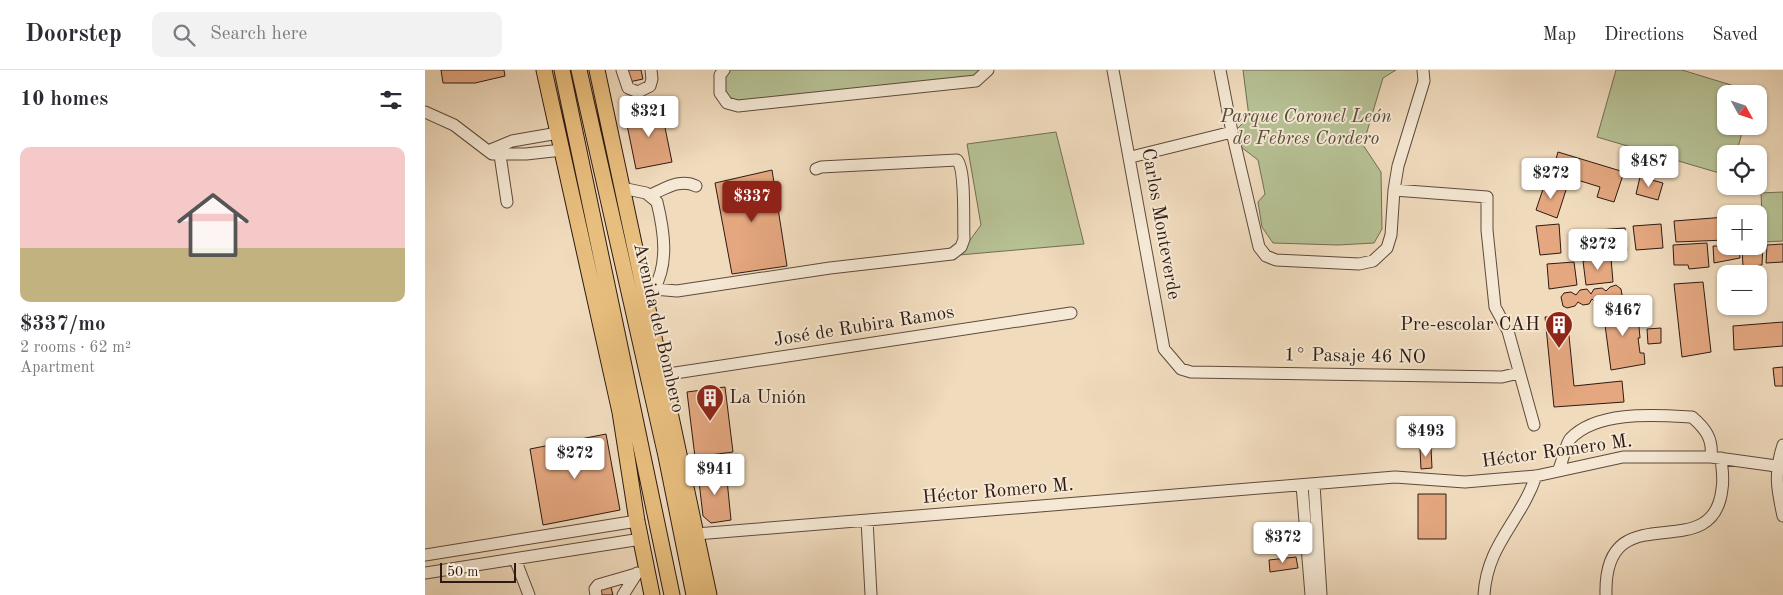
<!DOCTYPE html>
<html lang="en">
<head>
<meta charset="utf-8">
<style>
	body { margin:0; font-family:"Old Standard TT",serif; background:#f2f2f3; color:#2b2b33; height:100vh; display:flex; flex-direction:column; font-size:19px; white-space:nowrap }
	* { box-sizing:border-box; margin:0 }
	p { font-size:16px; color:#7c7c81 }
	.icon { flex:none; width:28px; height:28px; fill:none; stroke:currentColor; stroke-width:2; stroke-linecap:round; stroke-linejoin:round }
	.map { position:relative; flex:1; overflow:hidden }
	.sheet { display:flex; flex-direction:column; background:#fff; width:425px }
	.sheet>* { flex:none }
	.needle { width:32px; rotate:130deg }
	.fabs { position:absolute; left:1292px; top:15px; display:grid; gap:10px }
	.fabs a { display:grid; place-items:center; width:50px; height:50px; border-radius:10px; background:#fff; box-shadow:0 1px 4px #0004; font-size:25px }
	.scale { position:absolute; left:15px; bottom:12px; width:76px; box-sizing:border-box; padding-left:5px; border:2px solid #2e1a12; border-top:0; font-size:14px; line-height:18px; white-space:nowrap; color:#2e1a12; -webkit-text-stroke:4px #f5e8d4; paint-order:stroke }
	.price { position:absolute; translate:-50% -42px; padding:0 11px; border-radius:5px; background:#fff; color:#222; font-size:16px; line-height:32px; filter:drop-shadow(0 1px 2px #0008) }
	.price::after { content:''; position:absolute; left:50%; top:30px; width:15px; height:11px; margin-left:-8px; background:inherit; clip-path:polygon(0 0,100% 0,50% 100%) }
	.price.active { background:#8f2418; color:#fff }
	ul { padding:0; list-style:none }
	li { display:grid; align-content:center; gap:10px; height:265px; padding:0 20px }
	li+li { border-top:1px solid #e1e1e2 }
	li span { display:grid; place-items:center; height:155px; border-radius:10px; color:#555 }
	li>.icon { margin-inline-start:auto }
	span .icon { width:90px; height:90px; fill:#fffc; stroke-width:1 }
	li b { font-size:21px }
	h2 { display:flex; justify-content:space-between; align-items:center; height:60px; padding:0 20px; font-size:21px }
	header { display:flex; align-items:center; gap:30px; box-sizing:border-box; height:70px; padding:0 25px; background:#fff; border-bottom:1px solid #e1e1e2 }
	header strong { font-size:24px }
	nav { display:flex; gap:28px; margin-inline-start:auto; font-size:18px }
	.search { width:350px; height:45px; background:#f2f2f3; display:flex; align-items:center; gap:12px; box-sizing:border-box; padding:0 18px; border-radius:10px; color:#7c7c81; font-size:19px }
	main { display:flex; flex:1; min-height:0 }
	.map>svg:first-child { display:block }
	.green { fill:#b6c194; stroke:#726e53 }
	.building { fill:#e4a780; stroke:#2e1a12 }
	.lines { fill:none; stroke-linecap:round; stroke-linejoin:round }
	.minor-casing { stroke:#5e4a3d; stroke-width:13 }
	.major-casing { stroke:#2e1a12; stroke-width:17 }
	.minor { stroke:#f5e8d4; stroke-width:11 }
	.major { stroke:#e8be7e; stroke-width:15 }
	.labels { text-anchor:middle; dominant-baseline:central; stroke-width:4; stroke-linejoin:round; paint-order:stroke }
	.park-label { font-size:19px; font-style:italic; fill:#574c39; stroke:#f5e8d4 }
	.street-label { font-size:19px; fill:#2e1a12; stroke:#f5e8d4 }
	.poi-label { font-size:19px; fill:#2e1a12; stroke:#f5e8d4; text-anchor:end }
</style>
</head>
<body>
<header>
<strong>Doorstep</strong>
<div class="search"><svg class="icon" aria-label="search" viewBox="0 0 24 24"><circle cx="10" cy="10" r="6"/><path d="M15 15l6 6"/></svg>Search here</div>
<nav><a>Map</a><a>Directions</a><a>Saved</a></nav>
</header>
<main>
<section class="sheet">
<h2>10 homes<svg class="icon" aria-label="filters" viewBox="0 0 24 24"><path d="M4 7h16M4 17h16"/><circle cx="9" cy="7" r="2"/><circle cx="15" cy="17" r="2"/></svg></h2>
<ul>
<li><span style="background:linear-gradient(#f6c9c9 65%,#c2b280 0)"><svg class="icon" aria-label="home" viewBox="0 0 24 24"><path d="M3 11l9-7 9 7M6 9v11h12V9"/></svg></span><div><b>$337/mo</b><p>2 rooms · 62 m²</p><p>Apartment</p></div></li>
</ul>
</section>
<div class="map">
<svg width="1358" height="525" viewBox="0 0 1358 525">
	<rect width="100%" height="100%" fill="#f0dbbd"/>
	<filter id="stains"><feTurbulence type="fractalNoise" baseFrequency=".004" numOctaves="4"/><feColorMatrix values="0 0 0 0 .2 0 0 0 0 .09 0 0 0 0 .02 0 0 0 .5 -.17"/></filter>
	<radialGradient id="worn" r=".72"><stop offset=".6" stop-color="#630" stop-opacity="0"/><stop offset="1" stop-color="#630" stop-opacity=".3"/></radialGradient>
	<path class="green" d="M299 0H563L556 9 313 36 295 23Z
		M818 0H971L958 8 938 75 956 102 957 159 949 173 913 175 848 173 837 157 833 132 840 124 833 90 816 77 813 58 824 47Z
		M1191 0H1257L1329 22 1328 24H1301V56H1319L1311 84H1301V105L1172 67Z
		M631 62 659 174 534 185 556 155 542 74Z
		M1358 122V171L1338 172 1336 123Z"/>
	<path class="building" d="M16 0H79L80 6 50 13H18Z
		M202 0H216L218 9 204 12Z
		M236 38 247 92 211 99 200 45Z
		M1133 82 1199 102 1189 132 1172 127 1175 117 1146 108 1143 118 1124 113Z
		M347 100 362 196 307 204 290 113Z
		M1215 107 1238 113 1233 130 1211 124Z
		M1120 113 1141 120 1132 148 1111 140Z
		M1301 147V170L1251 172 1249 151Z
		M1134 154 1136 183 1115 185 1111 156Z
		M1236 154 1238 178 1211 180 1208 156Z
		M1200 158 1202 181 1174 184 1172 160Z
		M1282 173 1284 197 1264 199 1263 195H1249L1248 175Z
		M1334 174H1338L1337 195 1318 197 1317 176H1334Z
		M1358 174V192L1341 193 1342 175Z
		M1288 176H1314L1315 188 1289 193Z
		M1186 188 1188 212 1161 215 1158 191Z
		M1149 192 1152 215 1124 219 1122 194Z
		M1278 212 1286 282 1257 287 1249 214Z
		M1191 215 1196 219 1197 225 1192 229 1185 231 1181 227 1177 232 1171 233 1167 229 1164 234 1158 235 1153 232 1150 236 1142 238 1138 236 1136 227 1139 223 1146 222 1151 225 1155 220 1162 219 1166 224 1169 219 1177 218 1181 221 1185 217Z
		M1212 235 1215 268H1213L1215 283H1219L1220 294 1186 300 1178 240Z
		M1142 246 1149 316 1197 311 1199 332 1129 337 1120 247Z
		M1358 252V276L1309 280 1308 256Z
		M1236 258V273L1223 274 1222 259Z
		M1358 297V316H1350L1348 298Z
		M300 317 308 382 270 387 262 322Z
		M181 364 195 440 118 455 105 379Z
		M1006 378 1007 398 996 399 995 379Z
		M301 400 306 450 286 453 278 446 273 403Z
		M993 424H1021V469H993Z
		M871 487 873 498 845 502 844 490Z
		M186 517 188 525H177L176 519Z"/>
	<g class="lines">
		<defs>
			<path id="minor" d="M197 0 203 18 213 22 225 16 227 9 226 0
				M299 0 295 5V23L302 33 313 36 551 11 563 0
				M688 0 739 279 756 299 766 302 1077 307 1094 303
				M795 0 807 62 834 177 841 186 851 190 934 194 948 191 962 178 966 165 969 120 973 96 999 11 998 0
				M0 42 29 55 67 84H101L137 80
				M63 81 87 71 133 63
				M75 85 82 132
				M706 87 807 62
				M197 118 221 123 232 132C239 161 244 193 229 219L223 221
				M969 120 1062 127V160L1070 237 1083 261 1109 355
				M225 125C240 119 255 108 271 116
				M229 219 252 221 405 198 527 184 536 177 539 169C538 153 541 99 532 90L396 97 391 99
				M237 305 646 243
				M1358 375C1349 403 1352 419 1358 446
				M1133 401C1137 394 1141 373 1145 369 1172 340 1231 345 1267 347 1281 359 1288 369 1286 387
				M889 414 896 525
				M877 415 886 525
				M442 450 446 525
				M271 464 970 407 1040 412 1111 406 1198 387H1286L1351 396
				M0 485 212 451
				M90 489 104 525
				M0 503 216 469
				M171 525 170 519 173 515 211 504
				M198 525 212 503
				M1059 525C1062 474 1096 451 1111 406
				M1181 525C1178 419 1288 501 1297 419 1299 409 1297 398 1296 388"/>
			<path id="major" d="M119 0 195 342 212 451 227 525
				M137 0 247 525
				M154 0 241 386 269 525
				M172 0 284 525"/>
		</defs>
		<use href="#minor" class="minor-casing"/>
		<use href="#major" class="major-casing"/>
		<use href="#minor" class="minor"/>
		<use href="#major" class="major"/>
	</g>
	<defs>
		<symbol id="building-pin" viewBox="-11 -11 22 30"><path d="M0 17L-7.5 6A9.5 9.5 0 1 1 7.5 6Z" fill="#8f2418" stroke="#f5e8d4"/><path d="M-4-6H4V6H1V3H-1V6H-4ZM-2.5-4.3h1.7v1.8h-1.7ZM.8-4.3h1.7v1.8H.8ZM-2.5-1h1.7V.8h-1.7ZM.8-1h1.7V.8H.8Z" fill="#fff"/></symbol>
	</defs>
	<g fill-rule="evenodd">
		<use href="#building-pin" x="1118" y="239" width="32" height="43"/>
		<use href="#building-pin" x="269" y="312" width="32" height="43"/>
	</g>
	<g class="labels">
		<g class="park-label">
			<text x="881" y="47">Parque Coronel León<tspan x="881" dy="22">de Febres Cordero</tspan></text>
		</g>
		<g class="street-label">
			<text transform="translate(735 154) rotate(80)">Carlos Monteverde</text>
			<text transform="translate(439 257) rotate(-9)">José de Rubira Ramos</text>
			<text transform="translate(233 258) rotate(77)">Avenida del Bombero</text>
			<text transform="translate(930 287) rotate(1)">1° Pasaje 46 NO</text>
			<text transform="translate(1132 382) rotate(-8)">Héctor Romero M.</text>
			<text transform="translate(573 422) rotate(-5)">Héctor Romero M.</text>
		</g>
		<g class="poi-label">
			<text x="1115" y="255">Pre-escolar CAH</text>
			<text x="304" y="328" text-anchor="start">La Unión</text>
		</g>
	</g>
	<rect width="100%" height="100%" filter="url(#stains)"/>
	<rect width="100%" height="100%" fill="url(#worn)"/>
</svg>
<div class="fabs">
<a><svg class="needle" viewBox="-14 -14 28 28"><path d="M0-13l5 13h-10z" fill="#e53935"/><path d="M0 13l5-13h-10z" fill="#7c7c81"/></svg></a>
<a><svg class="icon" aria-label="locate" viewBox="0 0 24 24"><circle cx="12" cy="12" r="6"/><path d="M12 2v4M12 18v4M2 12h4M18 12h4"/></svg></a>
<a>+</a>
<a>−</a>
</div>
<div class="scale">50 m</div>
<b class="price" style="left:224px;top:68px">$321</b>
<b class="price" style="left:1224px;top:118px">$487</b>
<b class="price" style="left:1126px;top:130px">$272</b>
<b class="price active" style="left:327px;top:153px">$337</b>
<b class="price" style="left:1173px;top:201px">$272</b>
<b class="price" style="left:1198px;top:267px">$467</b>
<b class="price" style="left:1001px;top:388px">$493</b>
<b class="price" style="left:150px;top:410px">$272</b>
<b class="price" style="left:290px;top:426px">$941</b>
<b class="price" style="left:858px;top:494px">$372</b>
</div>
</main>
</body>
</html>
